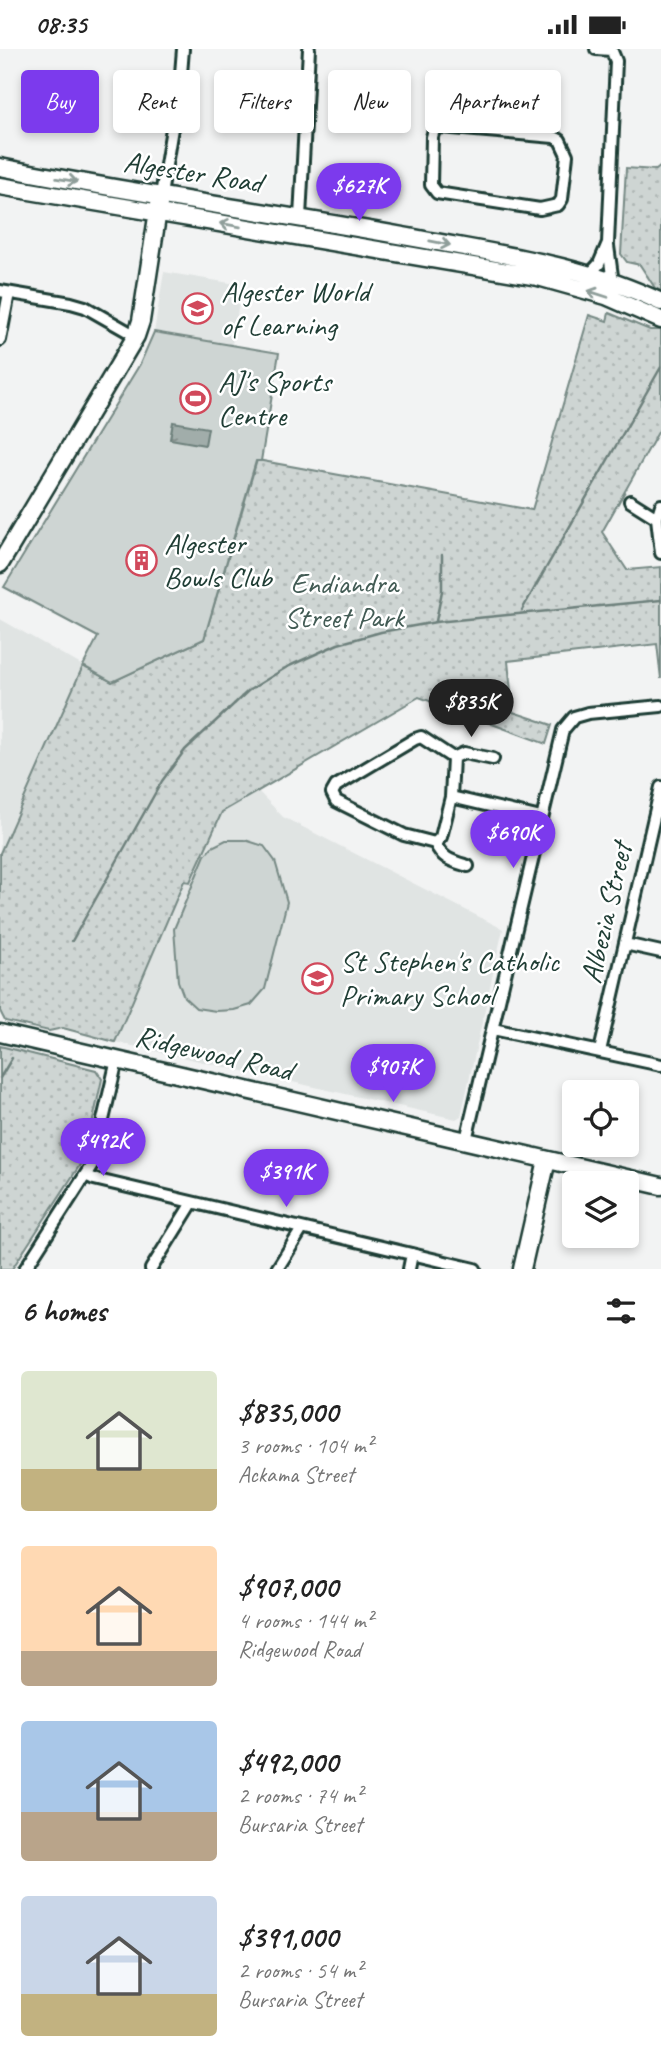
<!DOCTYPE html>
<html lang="en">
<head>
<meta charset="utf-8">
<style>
	body { margin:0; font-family:Caveat,sans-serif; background:#f6f6f6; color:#222; height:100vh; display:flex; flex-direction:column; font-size:26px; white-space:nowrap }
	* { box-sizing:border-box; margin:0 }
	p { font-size:23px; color:#767676 }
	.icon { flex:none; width:38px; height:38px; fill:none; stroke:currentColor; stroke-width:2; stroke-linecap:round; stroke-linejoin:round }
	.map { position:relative; height:1220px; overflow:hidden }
	.details { display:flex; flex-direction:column; background:#fff; flex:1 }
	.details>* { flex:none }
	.banner { position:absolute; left:21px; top:21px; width:620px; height:63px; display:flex; gap:14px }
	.buttons { position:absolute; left:562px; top:1031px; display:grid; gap:14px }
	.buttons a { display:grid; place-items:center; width:77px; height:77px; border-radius:7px; background:#fff; box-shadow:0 4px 10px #0003; font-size:35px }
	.price { position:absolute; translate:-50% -60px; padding:0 16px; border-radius:24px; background:#7c3aed; color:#fff; font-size:23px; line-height:46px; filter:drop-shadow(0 2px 4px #0008) }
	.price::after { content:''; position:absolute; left:50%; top:42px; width:21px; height:16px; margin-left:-10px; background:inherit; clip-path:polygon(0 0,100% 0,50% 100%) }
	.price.active { background:#222; color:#fff }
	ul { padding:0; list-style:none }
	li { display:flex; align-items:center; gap:21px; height:175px; padding:0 21px }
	li span { display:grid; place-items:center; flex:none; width:196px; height:140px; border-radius:7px; color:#555 }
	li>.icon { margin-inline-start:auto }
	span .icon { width:84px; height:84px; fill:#fffc; stroke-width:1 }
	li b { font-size:30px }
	h2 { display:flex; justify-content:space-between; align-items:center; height:84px; padding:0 21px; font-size:30px }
	.tag { padding:0 24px; border-radius:7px; background:#fff; box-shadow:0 4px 10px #0003; font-size:24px; line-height:63px }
	.tag.active { background:#7c3aed; color:#fff }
	.status { display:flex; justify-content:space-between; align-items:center; height:49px; padding:0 35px; background:#fff; direction:ltr }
	.status svg { height:19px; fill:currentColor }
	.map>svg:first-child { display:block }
	.built { fill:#e0e4e3 }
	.grass { fill:url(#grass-dots); stroke:#768984; stroke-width:2 }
	.garden { fill:#ced5d3; stroke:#768984; stroke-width:2 }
	.water { fill:url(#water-ripples); stroke:#6d807b; stroke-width:2 }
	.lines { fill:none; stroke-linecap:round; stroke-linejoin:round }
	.stream { stroke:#6d807b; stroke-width:2.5 }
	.street-casing { stroke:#1f3d34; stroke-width:16 }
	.secondary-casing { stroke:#1f3d34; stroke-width:21 }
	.street { stroke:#fff; stroke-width:10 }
	.secondary { stroke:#fff; stroke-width:16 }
	.oneway { stroke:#8f9e9a }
	.labels { text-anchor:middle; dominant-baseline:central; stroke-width:5; stroke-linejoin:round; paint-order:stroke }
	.street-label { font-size:30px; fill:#1f3d34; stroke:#fff }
	.poi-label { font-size:30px; fill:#1f3d34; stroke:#fff; text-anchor:start }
	.park-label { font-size:30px; fill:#425b54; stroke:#fff }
</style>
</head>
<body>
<div class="status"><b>08:35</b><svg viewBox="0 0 49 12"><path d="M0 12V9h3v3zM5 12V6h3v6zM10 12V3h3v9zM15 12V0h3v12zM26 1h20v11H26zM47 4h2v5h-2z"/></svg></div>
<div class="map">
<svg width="661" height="1220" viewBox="0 0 661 1220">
	<defs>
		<pattern id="grass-dots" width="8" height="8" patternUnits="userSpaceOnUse" patternTransform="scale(1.75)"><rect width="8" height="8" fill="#ced5d3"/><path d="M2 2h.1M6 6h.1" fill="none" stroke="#b0b8b6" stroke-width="1.8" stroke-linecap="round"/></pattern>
		<pattern id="water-ripples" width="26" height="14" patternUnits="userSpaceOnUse" patternTransform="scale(1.75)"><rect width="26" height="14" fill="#a1adaa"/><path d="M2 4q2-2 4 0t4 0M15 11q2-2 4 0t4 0" fill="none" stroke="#838e8b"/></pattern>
	</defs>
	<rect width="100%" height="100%" fill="#f2f3f3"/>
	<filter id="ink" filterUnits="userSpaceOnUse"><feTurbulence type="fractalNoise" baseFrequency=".0143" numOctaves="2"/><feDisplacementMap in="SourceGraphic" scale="14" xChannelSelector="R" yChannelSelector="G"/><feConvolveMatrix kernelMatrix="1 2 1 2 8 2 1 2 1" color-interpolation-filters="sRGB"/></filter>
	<g filter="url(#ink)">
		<path class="built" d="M164 223 242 236 232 296 154 283Z
			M0 570 83 617 0 804Z
			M258 742 283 768 503 880 461 1067 456 1070 115 993 184 832 190 833 222 763Z"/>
		<path class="grass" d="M661 117V242L655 239 640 216 627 213 621 205 626 119 656 121Z
			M609 264 650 281H661V378L602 483 627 521 661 518V630L657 595 508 612 513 663 552 676 546 695 419 648 222 763 190 833 184 832 115 993 63 979 49 982 5 972 0 962V804L83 617 112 633 204 590 257 411 532 461 589 266 607 272Z
			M0 997 96 1021 102 1030 85 1108 12 1220H0Z"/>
		<path class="garden" d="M154 283 279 304 261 412H256L204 590 112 633 83 617 98 588 4 538 140 315Z
			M226 791H245L264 797 275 812 287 853 265 940 251 956 234 961 216 962 196 959 184 948 178 932 174 880 205 806 212 798Z"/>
		<path class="water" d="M173 373 208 379 205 396 170 390Z"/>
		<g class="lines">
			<path class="stream" d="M522 561 661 318
				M436 572 442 542V506
				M72 892 162 732 185 701 248 642 287 618 338 595 381 583 436 573 661 551
				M0 1029 12 1009"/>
			<defs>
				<path id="street" d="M596 0 611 1
					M441 78 554 88 560 91 567 106 562 150 558 156 540 160 437 144 431 136 432 88 434 81Z
					M161 146 181 25 183 0
					M300 168 309 0
					M608 197 613 234
					M589 226 599 215 608 194 616 12 611 0
					M0 242 71 254 85 258 136 287
					M0 291 9 244
					M630 452 657 469
					M661 456 657 469 661 504
					M453 709 464 704 493 710
					M451 748 441 788 435 794 404 786 336 752 332 744 336 737 415 690 421 688 453 709 451 748 541 769
					M435 794C442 810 452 812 468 817
					M625 895 661 903
					M493 980 661 1016
					M600 1002 661 738
					M466 1091 563 681 574 668 588 664 661 657
					M86 1126 94 1130 475 1220
					M25 1220 93 1114 117 1011
					M151 1220 192 1154
					M277 1220 302 1180
					M409 1220 412 1205"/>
				<path id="secondary" d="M0 118C141 146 284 165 425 191 505 206 587 217 661 253
					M0 137 538 228 606 247 661 271
					M0 515 136 287 141 272 159 155
					M0 984 661 1137
					M522 1220 547 1111"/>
			</defs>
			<use href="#street" class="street-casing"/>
			<use href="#secondary" class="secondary-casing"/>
			<use href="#street" class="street"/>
			<use href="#secondary" class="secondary"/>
		</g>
		<defs><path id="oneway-shaft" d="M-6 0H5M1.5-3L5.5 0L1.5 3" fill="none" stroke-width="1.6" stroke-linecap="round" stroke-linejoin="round" transform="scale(1.75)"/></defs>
		<g class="oneway">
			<use href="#oneway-shaft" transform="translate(67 131) rotate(9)"/>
			<use href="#oneway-shaft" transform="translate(230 176) rotate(-170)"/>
			<use href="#oneway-shaft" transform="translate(440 194) rotate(11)"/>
			<use href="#oneway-shaft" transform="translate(598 245) rotate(-162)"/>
		</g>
	</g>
	<defs>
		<symbol id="school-ring" viewBox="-11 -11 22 22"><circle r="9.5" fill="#fff" stroke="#d1495b" stroke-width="1.5"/><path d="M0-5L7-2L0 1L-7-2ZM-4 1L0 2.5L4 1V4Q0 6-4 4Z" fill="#d1495b"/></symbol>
		<symbol id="stadium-ring" viewBox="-11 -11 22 22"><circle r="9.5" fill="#fff" stroke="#d1495b" stroke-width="1.5"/><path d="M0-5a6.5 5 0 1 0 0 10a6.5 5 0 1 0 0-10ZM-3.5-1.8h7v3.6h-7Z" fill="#d1495b"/></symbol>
		<symbol id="building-ring" viewBox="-11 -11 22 22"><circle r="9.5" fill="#fff" stroke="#d1495b" stroke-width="1.5"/><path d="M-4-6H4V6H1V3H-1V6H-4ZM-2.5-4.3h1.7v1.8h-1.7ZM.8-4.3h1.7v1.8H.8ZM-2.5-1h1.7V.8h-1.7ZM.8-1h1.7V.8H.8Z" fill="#d1495b"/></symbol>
	</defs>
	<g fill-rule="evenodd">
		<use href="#school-ring" x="180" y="242" width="35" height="35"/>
		<use href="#stadium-ring" x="178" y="332" width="35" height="35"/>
		<use href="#building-ring" x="124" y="494" width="35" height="35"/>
		<use href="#school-ring" x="300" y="912" width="35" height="35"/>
	</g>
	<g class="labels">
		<g class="street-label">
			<text transform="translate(193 123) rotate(9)">Algester Road</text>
			<text transform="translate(606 864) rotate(-77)">Albezia Street</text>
			<text transform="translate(214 1004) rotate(13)">Ridgewood Road</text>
		</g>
		<g class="poi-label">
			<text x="221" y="242">Algester World<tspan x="221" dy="34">of Learning</tspan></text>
			<text x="218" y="332">AJ's Sports<tspan x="218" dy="34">Centre</tspan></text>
			<text x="164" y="494">Algester<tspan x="164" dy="34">Bowls Club</tspan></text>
			<text x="340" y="912">St Stephen's Catholic<tspan x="340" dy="34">Primary School</tspan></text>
		</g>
		<g class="park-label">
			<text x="344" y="534">Endiandra<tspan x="344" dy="34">Street Park</tspan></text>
		</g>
	</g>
</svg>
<div class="buttons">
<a><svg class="icon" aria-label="locate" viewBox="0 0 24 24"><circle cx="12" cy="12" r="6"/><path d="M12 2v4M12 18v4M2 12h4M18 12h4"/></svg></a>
<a><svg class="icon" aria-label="layers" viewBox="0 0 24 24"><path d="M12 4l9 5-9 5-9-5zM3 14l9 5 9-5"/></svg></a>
</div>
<b class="price" style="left:359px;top:174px">$627K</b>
<b class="price active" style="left:471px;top:690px">$835K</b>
<b class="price" style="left:513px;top:821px">$690K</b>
<b class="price" style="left:393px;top:1055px">$907K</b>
<b class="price" style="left:103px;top:1129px">$492K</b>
<b class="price" style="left:286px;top:1160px">$391K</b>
<div class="banner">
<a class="tag active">Buy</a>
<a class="tag">Rent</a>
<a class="tag">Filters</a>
<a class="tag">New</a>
<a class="tag">Apartment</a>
</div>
</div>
<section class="details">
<h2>6 homes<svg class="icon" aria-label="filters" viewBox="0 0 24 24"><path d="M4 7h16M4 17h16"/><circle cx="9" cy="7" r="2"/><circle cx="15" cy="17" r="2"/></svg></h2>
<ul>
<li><span style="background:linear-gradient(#dfe7d0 70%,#c2b280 0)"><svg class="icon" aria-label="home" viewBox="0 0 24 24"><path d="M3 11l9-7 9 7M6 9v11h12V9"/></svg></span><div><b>$835,000</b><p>3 rooms · 104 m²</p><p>Ackama Street</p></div></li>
<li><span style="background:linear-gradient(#ffd9b3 75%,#b9a48a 0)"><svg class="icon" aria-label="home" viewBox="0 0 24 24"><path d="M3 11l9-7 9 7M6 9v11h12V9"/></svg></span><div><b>$907,000</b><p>4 rooms · 144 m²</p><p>Ridgewood Road</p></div></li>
<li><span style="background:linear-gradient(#a9c7e8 65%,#b9a48a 0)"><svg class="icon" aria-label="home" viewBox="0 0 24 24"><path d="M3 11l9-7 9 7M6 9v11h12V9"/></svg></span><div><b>$492,000</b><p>2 rooms · 74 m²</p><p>Bursaria Street</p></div></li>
<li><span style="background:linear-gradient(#c9d6e8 70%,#c2b280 0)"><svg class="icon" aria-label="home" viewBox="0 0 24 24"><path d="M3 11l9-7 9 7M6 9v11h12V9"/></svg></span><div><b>$391,000</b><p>2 rooms · 54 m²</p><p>Bursaria Street</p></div></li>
</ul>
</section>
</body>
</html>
